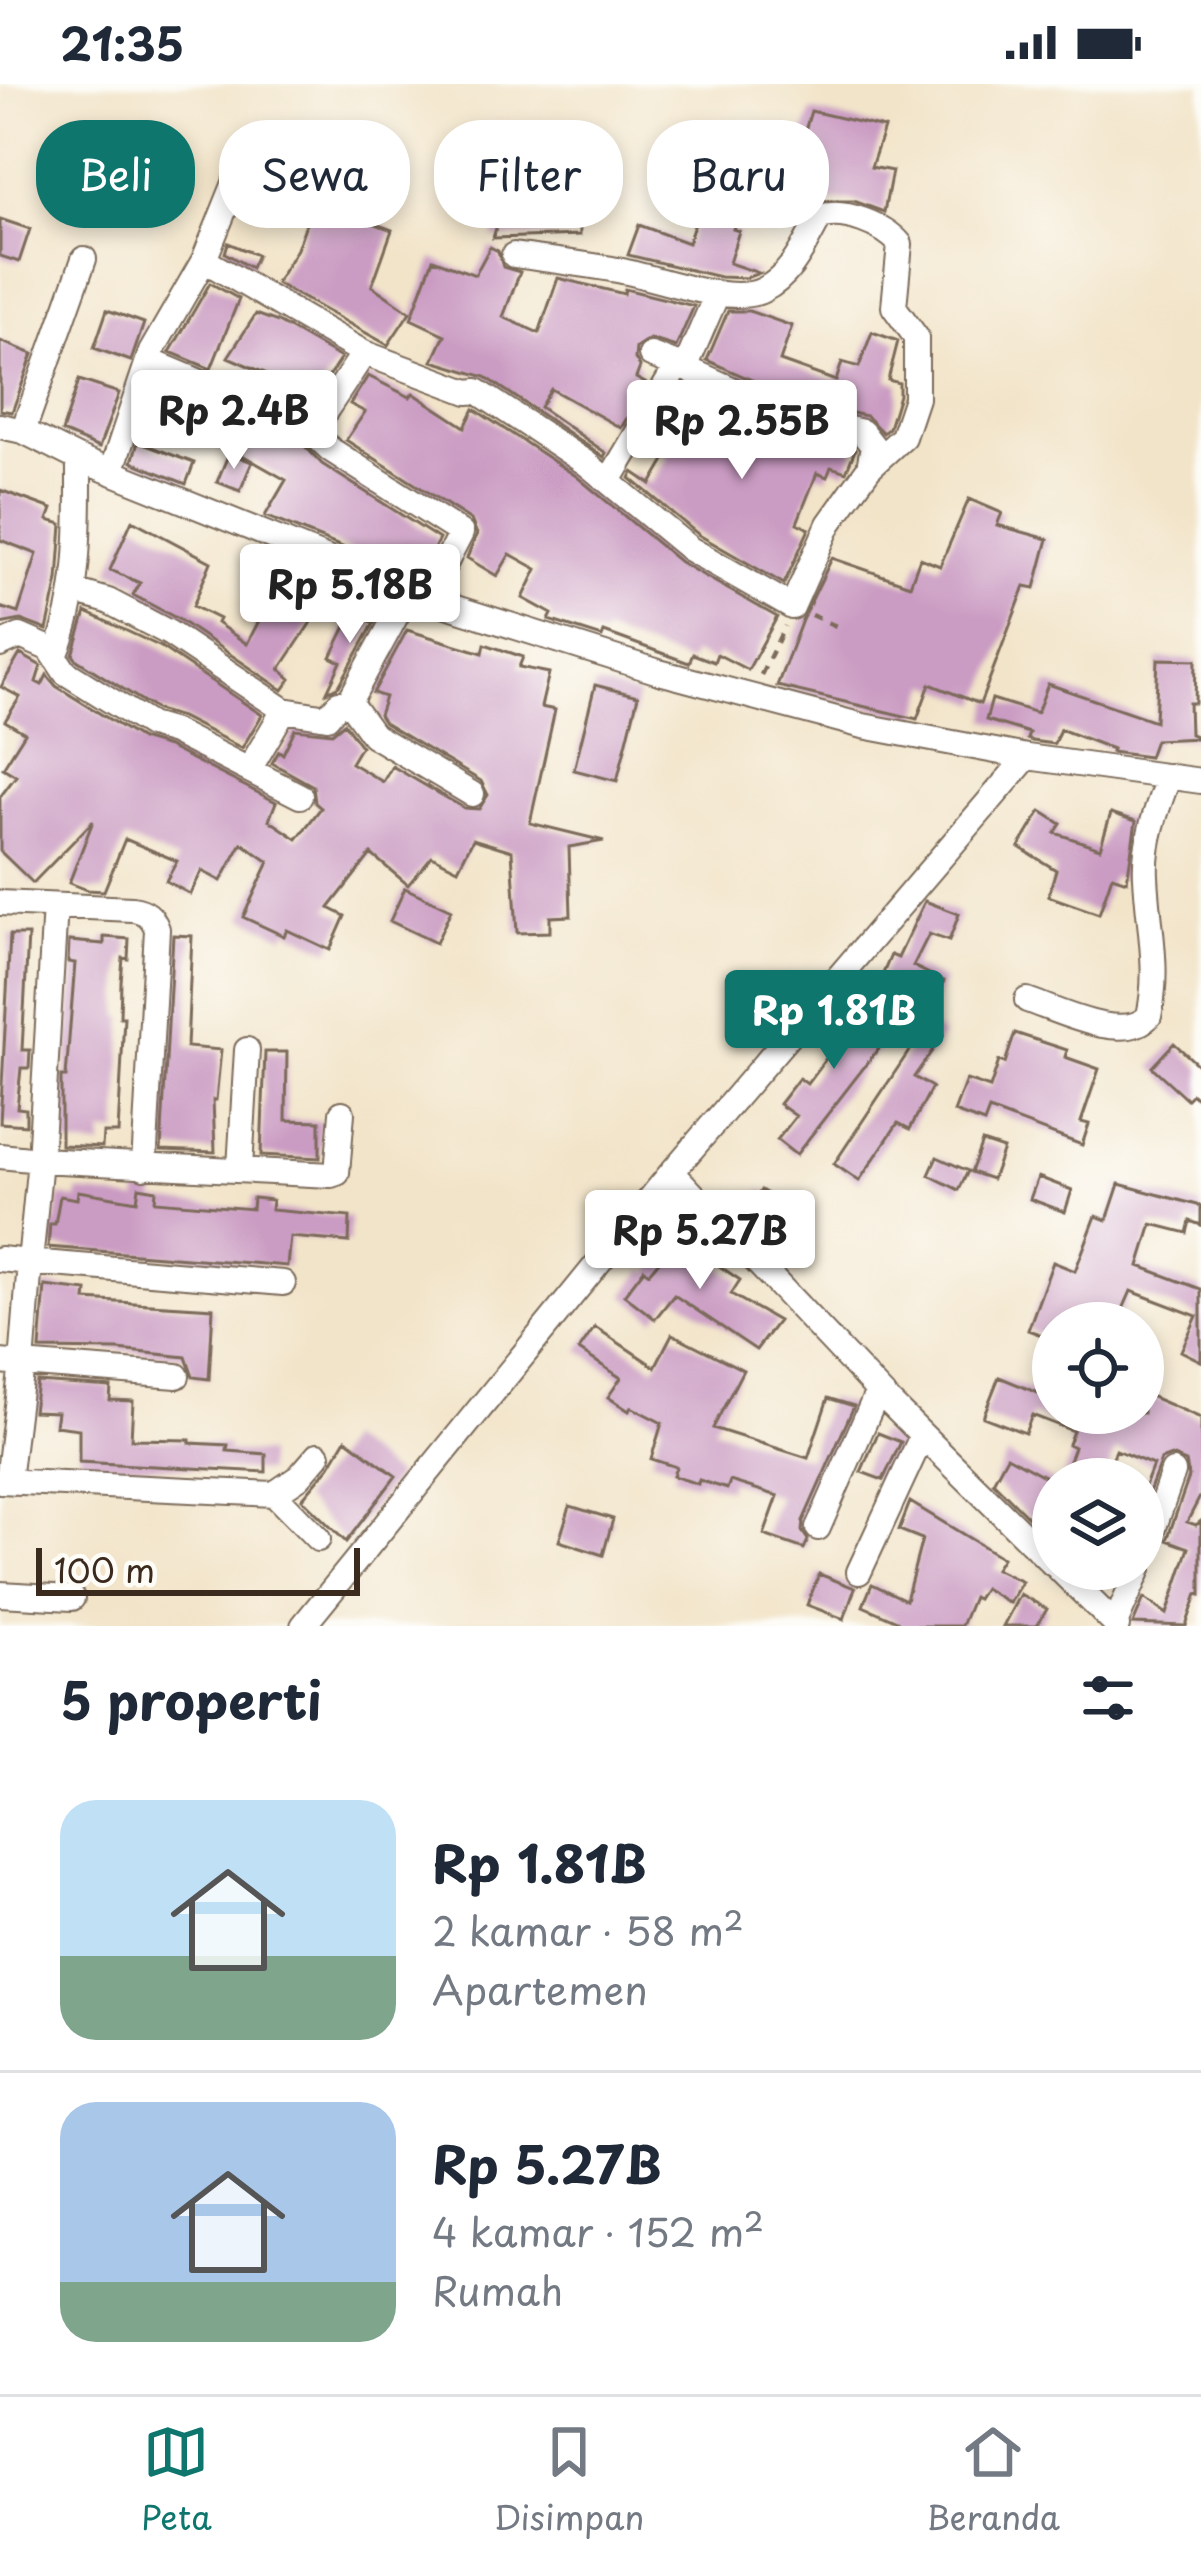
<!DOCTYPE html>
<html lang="id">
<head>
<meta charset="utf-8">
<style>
	body { margin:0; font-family:"Playpen Sans",sans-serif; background:#f6f6f7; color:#1f2937; height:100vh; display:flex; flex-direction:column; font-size:45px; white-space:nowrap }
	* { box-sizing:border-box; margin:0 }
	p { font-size:39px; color:#747a83 }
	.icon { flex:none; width:66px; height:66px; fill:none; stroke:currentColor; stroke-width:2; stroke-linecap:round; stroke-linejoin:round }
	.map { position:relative; height:1542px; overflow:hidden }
	.panel { display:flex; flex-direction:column; background:#fff; flex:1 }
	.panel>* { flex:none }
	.guide { position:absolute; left:36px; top:36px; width:1131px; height:108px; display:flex; gap:24px }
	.controls { position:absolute; left:1032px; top:1218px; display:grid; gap:24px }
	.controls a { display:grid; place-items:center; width:132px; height:132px; border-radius:50%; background:#fff; box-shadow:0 6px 18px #0003; font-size:60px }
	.scale { position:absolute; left:36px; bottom:30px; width:324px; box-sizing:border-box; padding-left:12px; border:6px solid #3b2a1e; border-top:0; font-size:33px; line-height:42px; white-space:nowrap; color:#3b2a1e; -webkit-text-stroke:9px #fdfcf7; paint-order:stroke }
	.price { position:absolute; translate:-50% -102px; padding:0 27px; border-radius:12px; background:#fff; color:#222; font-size:39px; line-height:78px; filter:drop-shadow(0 3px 6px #0008) }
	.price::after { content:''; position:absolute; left:50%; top:72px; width:36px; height:27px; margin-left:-18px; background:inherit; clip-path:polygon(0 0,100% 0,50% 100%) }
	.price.selected { background:#0f766e; color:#fff }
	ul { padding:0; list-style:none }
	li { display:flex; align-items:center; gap:36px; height:300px; padding:0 60px }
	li+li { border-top:3px solid #e0e1e3 }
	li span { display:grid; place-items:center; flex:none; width:336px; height:240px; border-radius:36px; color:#555 }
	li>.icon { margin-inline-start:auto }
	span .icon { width:144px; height:144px; fill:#fffc; stroke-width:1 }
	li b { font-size:51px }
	h2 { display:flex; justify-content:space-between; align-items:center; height:144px; padding:0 60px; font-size:51px }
	.chip { padding:0 42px; border-radius:48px; background:#fff; box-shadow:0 6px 18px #0003; font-size:42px; line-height:108px }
	.chip.selected { background:#0f766e; color:#fff }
	.status { display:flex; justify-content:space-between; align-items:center; height:84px; padding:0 60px; background:#fff; direction:ltr }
	.status svg { height:33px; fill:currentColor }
	.menu { display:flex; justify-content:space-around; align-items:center; height:168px; border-top:3px solid #e0e1e3; background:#fff; font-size:33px; color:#747a83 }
	.menu a { display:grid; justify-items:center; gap:6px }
	.menu .selected { color:#0f766e }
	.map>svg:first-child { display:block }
	.building { fill:#ca9bc3 }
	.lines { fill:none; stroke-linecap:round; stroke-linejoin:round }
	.minor-casing { stroke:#7b6b5a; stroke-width:28 }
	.path { stroke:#7b6b5a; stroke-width:4.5; stroke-dasharray:9 9; stroke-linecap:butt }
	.minor { stroke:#fff; stroke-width:24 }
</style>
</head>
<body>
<div class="status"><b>21:35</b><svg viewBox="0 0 49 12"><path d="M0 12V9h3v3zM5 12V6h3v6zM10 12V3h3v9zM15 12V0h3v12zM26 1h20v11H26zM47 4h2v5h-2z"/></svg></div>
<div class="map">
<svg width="1201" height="1542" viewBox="0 0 1201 1542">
	<rect width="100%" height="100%" fill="#fdfcf7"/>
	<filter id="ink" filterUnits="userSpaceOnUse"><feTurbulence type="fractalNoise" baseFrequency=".00833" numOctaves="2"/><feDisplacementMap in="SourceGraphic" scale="24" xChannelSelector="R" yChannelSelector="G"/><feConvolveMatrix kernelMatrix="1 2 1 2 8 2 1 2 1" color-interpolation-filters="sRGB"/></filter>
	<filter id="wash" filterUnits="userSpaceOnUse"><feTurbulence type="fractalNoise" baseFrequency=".004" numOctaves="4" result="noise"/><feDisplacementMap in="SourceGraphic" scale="48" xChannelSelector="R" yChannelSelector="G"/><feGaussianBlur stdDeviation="2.7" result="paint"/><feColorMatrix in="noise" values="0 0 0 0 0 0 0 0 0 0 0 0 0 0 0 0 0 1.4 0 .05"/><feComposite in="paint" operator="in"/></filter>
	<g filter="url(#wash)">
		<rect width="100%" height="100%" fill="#f2e4c9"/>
		<g id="blocks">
			<path class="building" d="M811 27 884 44 871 83 892 87 884 128 854 117H818L761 101 771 62 798 69Z
				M318 106 353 118 349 130 392 146 372 202 410 228 388 261 276 199 297 165Z
				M705 107 742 119 733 145 739 147 729 179 759 189 746 194 720 193 628 171 639 141 688 159Z
				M579 112 580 151 493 154 504 117 546 131V113Z
				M0 135 30 145 19 178 0 172Z
				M228 159 257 171 251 184 225 169Z
				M490 163 498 167 503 183 520 188 503 233 539 249 558 194 624 210 625 205 694 222 676 263 650 255 636 264 635 275 640 283 636 294 647 300 621 344 551 305 540 323 606 369 604 373 486 293 433 277 445 251 411 235 433 175 475 191Z
				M210 199 239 215 211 285 170 268Z
				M107 226 144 239 131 277 94 264Z
				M728 227H749L792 242 780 277 836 297 842 278 859 283 872 248 898 257 888 296 899 299V311L889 344 883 349 866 332 796 316 707 276Z
				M256 230 278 238 341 274 304 330 301 358 322 380 439 455 419 494 265 432 286 396 242 371 257 344 247 340 265 289 228 273Z
				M0 257 33 270 12 328 0 326Z
				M368 292 410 313 413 309 465 343 474 325 576 392 680 478 777 533 748 586 717 570 714 578 693 570 689 579 604 548 602 553 549 536 552 530 523 514 537 485 510 470 497 492 467 474 477 450 471 436 346 356 365 328 350 320Z
				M79 296 119 309 99 364 62 348Z
				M697 307 784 347 855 366 846 388 831 383 827 393 817 389 797 439 809 445 784 500 699 451 630 394 633 388 651 400 668 371 661 366 673 344 678 346Z
				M138 358 194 379 186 400 132 378Z
				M229 369 252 378 240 407 217 398Z
				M0 406 52 425 48 436 62 440 58 496 47 546 21 536 0 540V523L18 529 37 470 0 456Z
				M969 415 1002 429 997 441 1048 455 1035 504 1025 502 980 620 930 600 917 635 777 602 802 536 832 474 910 501 920 474 940 482Z
				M132 436 211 478 193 522 219 535 217 539 247 560 284 488 329 511 280 585 291 595 283 606 178 535 133 511 140 499 110 486Z
				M86 528 161 563 262 631 242 664 181 633 157 626 77 576 73 571Z
				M353 528 374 539 339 602 327 608 341 578 331 573Z
				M407 546 483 569 485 560 523 573 519 583 549 589 541 623 555 626 530 739 604 757 569 763 571 832 550 833V848L517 849 512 767 473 755 458 785 432 772 408 801 371 770 329 824 345 832 330 866 287 846 284 852 243 833 269 778 242 759 221 797 202 787 190 810 166 797 177 777 125 755 104 807 87 806 69 799 93 737 33 799 0 767V713L16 692 3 684 25 649 5 637 20 613 1 603 20 570 41 582 36 598 42 601 47 591 56 602 141 655 168 663 276 718 269 736 297 755 321 724 315 719 313 702 272 679 279 667 283 670 295 645 332 649 344 639 361 662 351 679 383 698 392 682 464 724 479 725 488 711 481 697 384 639 379 631 385 613 373 609Z
				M1158 575 1196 576 1195 619H1189L1190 650 1200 654 1155 656 1149 673 1111 668 1112 665 1060 645 1054 660 1032 657 1027 655 1029 649 986 636 992 615 1037 629 1048 600 1155 637Z
				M595 601 638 612 617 697 574 686Z
				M1041 727 1061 740 1055 749 1100 764 1111 729 1136 737 1127 797 1112 792 1099 830 1048 812 1056 786 1019 763Z
				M405 804 451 826 436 859 390 837Z
				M925 817 959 830 949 857 929 850 913 882 944 897 918 951 888 929 906 904 882 892 891 871 898 874Z
				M10 851H28L22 966H30L29 984H21L17 1024 26 1025V1041L0 1039Z
				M173 851 192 852 187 963 221 966 216 1016H213L215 1068 161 1066Z
				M104 853 129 855 128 875 123 874 121 898 120 933H124L118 1049H103L102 1063 61 1061V993H66L75 879 68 878 69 857 104 860Z
				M854 916H861L896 942 796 1071 777 1056 796 1032 779 1020 799 994 807 1000 839 957 829 949Z
				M927 940 943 951 914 993 932 1003 910 1045 898 1039 859 1097 834 1080Z
				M1015 949 1067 966 1065 973 1099 985 1081 1038 1089 1040 1082 1061 989 1026 984 1039 954 1028 966 996 990 1004 999 977 1005 979Z
				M1174 959 1201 984V1018L1192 1010 1187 1015 1152 983Z
				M265 968H287L286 1036 320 1037V1074L261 1071Z
				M982 1058 1003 1065 992 1095 971 1088Z
				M937 1073 968 1087 959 1106 929 1091Z
				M1038 1093 1072 1106 1065 1128 1030 1115Z
				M1119 1100 1201 1122V1141L1190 1137 1187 1149 1152 1140 1139 1182 1201 1205V1277L1181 1267 1197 1232 1131 1207 1117 1239H1053V1255L1028 1246 1053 1178 1075 1187 1096 1132 1107 1136Z
				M139 1103 156 1106 155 1117 252 1125 253 1114 272 1116 271 1126 350 1133 349 1158 290 1153 287 1182 48 1163 50 1140H55L60 1112 77 1115 78 1107 137 1117Z
				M761 1106 788 1122 764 1162 742 1138Z
				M683 1149 705 1169 703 1171 740 1196 731 1210 778 1237 756 1266 674 1211 655 1235 624 1211 644 1185 649 1189Z
				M45 1202 87 1207 86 1216 213 1224 209 1295 193 1293 186 1273 118 1266 40 1265Z
				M595 1243 655 1283 672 1250 743 1286 713 1344 808 1374 828 1314 854 1322 803 1437 802 1447 808 1456 804 1465 764 1451 778 1412 730 1397 727 1405 699 1396 698 1400 673 1392 676 1383 651 1375 662 1339 631 1323 629 1327 608 1313 621 1294 579 1266Z
				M999 1293 1053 1315V1329H1143V1309L1201 1334V1411L1187 1438 1196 1441 1201 1437V1511L1197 1510 1186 1542 1133 1540 1144 1514 1167 1530 1189 1464 1167 1456 1189 1393 1186 1378 1171 1372 1161 1376 1143 1424V1407L1153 1381 1116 1366 1104 1395H1062L1074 1363 1068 1360 1073 1347 1032 1331 1025 1349 983 1333Z
				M37 1298 111 1303 110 1316 133 1317 131 1355 190 1356V1359L228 1361 227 1367 266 1370V1388L79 1378V1345L55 1342 57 1328 33 1327Z
				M878 1349 901 1358 883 1396 861 1388Z
				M346 1355 396 1392 346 1458 302 1415 330 1382Z
				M1007 1372 1053 1397V1433L1047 1443 1029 1434 993 1398Z
				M910 1418 1002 1474 995 1485 1022 1498 1009 1519 984 1504 977 1515 973 1513 961 1542H895L897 1537 863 1522 872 1500 906 1516 922 1455 899 1446Z
				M570 1422 613 1435 603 1471 559 1457Z
				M819 1490 855 1504 844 1535 807 1521Z
				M1020 1510 1047 1525 1037 1542H1003Z"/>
		</g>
	</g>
	<g filter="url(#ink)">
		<use href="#blocks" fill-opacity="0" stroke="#7b6b5a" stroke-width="3"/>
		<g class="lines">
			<defs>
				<path id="minor" d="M514 171C548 176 583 180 617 186 654 192 730 223 763 206 792 192 805 159 820 133 844 125 884 141 900 160L894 223 916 253V314L903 353 869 384
					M204 176 364 269 468 308 477 307 586 379 690 465 792 523 829 440 869 384 873 362 862 348 791 332 685 284 717 210
					M364 269 318 338 316 352 331 366 461 449 427 515
					M651 271 685 284
					M150 277 207 301
					M0 342 23 347 79 375 427 515 659 588 863 642 1027 673 1201 697
					M23 347 84 175
					M111 388 151 268 204 176 237 94 243 86 262 77
					M609 397 677 282
					M74 507 108 517 169 549 284 626 327 633 339 619 349 618 373 651 472 710
					M0 561 20 552 50 565 65 588 150 641 174 648 300 712
					M56 570C81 508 79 441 79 375
					M349 618 409 508
					M250 684 284 626
					M0 819 132 825C146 827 152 832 157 845L144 1083
					M1027 916C1057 926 1124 960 1149 932 1160 884 1148 841 1146 792 1144 757 1157 724 1169 692
					M0 1072 40 1076 55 822
					M240 1084 247 966
					M672 1088 885 1314 1053 1480
					M0 1175 30 1178 40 1076 331 1091 337 1089 342 1029
					M0 1278 22 1280 30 1178 283 1199
					M0 1397 274 1410 318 1455
					M8 1397 22 1280 177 1292
					M274 1410 299 1393 318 1371
					M818 1444 878 1307
					M1143 1475 1173 1388
					M1059 1485 1117 1542
					M859 1488 922 1352
					M0 1510 72 1514
					M1115 1540 1139 1485
					M303 1542 672 1088 1027 673"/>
			</defs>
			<use href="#minor" class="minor-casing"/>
			<path class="path" d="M811 531 843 545
				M761 591 785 542"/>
			<use href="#minor" class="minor"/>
		</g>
	</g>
</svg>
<div class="controls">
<a><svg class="icon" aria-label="locate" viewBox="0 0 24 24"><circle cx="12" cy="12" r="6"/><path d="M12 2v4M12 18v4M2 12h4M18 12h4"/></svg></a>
<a><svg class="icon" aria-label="layers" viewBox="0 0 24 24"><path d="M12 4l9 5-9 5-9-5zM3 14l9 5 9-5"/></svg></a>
</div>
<div class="scale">100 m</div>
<b class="price" style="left:234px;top:388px">Rp 2.4B</b>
<b class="price" style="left:742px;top:398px">Rp 2.55B</b>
<b class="price" style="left:350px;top:562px">Rp 5.18B</b>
<b class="price selected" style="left:834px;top:988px">Rp 1.81B</b>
<b class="price" style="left:700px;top:1208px">Rp 5.27B</b>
<div class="guide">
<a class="chip selected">Beli</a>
<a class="chip">Sewa</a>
<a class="chip">Filter</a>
<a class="chip">Baru</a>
</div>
</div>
<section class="panel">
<h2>5 properti<svg class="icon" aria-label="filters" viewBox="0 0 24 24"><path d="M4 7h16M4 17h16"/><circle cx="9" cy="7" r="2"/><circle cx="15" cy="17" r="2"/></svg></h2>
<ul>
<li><span style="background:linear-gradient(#bfe0f5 65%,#7fa58c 0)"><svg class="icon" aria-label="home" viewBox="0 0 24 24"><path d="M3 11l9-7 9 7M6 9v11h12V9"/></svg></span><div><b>Rp 1.81B</b><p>2 kamar · 58 m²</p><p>Apartemen</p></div></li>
<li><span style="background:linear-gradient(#a9c7e8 75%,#7fa58c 0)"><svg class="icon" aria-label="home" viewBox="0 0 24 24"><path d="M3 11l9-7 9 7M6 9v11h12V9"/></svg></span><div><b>Rp 5.27B</b><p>4 kamar · 152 m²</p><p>Rumah</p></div></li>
</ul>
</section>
<nav class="menu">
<a class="selected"><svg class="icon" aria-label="map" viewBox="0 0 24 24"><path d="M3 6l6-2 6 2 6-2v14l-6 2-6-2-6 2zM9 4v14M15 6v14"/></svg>Peta</a>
<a><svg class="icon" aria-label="saved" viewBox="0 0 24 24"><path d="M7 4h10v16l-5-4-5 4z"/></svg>Disimpan</a>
<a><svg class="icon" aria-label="home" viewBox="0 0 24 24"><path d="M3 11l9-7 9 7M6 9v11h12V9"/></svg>Beranda</a>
</nav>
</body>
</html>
